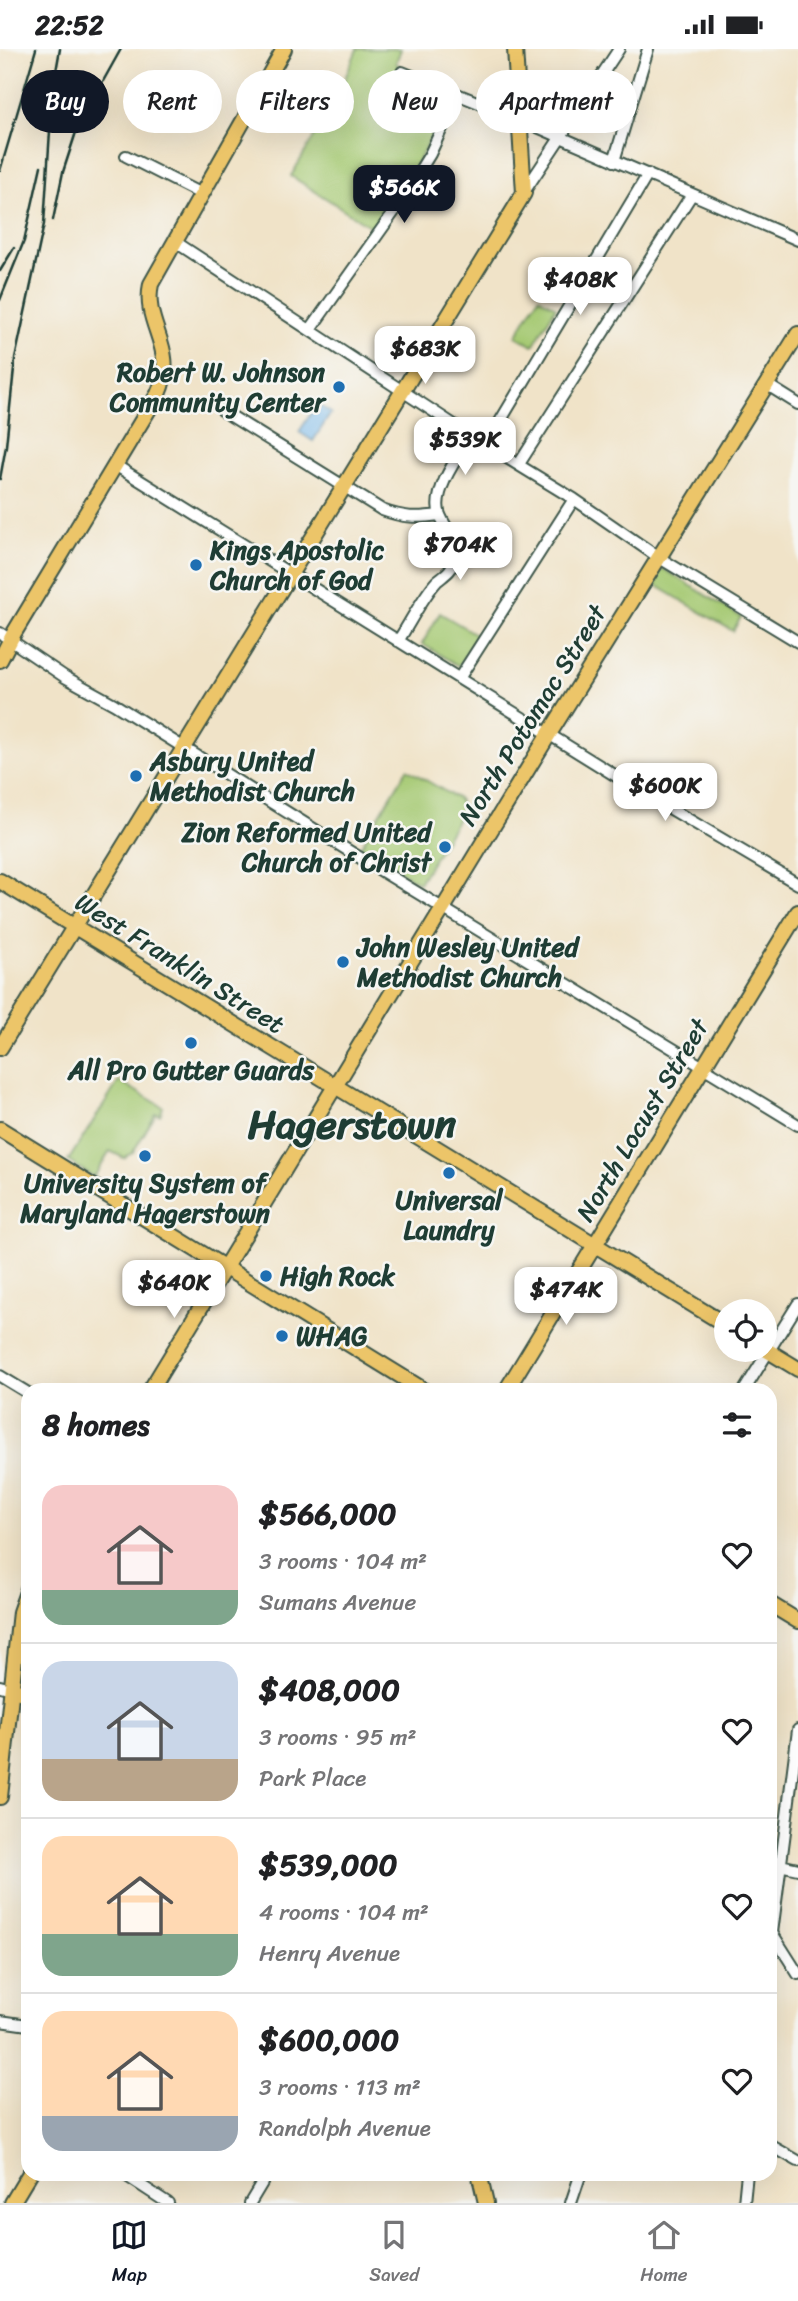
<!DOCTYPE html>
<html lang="en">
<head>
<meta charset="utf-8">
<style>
	body { margin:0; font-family:Sriracha,sans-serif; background:#f6f6f6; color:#202124; height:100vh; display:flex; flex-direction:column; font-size:26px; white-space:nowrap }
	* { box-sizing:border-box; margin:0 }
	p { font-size:23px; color:#757577 }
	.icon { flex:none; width:38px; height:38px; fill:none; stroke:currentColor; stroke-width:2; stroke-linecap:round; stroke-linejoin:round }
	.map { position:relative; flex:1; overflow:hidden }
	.details { position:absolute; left:21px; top:1334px; width:756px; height:798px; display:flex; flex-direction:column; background:#fff; border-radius:21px; box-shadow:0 7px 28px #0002 }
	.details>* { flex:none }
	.guide { position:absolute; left:21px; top:21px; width:756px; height:63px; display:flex; gap:14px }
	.tools { position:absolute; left:714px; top:1250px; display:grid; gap:14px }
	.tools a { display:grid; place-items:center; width:63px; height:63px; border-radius:50%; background:#fff; box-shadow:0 7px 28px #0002; font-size:35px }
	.price { position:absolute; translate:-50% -60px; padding:0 16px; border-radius:14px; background:#fff; color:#222; font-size:23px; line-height:46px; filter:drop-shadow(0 2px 4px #0008) }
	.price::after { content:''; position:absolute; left:50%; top:42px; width:21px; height:16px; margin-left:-10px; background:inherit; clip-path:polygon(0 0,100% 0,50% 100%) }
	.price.on { background:#111827; color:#fff }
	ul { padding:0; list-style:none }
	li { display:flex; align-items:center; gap:21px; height:175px; padding:0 21px }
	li+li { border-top:2px solid #e0e0e0 }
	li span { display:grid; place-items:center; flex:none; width:196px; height:140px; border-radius:21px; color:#555 }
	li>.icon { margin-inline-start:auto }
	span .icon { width:84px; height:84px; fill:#fffc; stroke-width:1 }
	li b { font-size:30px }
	h2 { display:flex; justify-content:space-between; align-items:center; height:84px; padding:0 21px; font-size:30px }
	.pill { padding:0 24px; border-radius:32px; background:#fff; box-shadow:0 7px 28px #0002; font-size:24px; line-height:63px }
	.pill.on { background:#111827; color:#fff }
	.status { display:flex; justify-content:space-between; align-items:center; height:49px; padding:0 35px; background:#fff; direction:ltr }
	.status svg { height:19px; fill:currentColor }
	.menu { display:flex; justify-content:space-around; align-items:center; height:98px; border-top:2px solid #e0e0e0; background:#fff; font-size:19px; color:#757577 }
	.menu a { display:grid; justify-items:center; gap:4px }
	.menu .on { color:#111827 }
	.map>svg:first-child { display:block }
	.green { fill:#a5c972; stroke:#628353; stroke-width:2 }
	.water { fill:#75b6e9; stroke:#4a7a8e; stroke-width:2 }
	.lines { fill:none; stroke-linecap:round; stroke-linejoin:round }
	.minor-casing { stroke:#3e564a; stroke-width:14 }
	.major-casing { stroke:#3e564a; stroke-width:18 }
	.minor { stroke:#fff; stroke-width:10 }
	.major { stroke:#ecc569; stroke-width:14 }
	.rail { stroke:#1f3d34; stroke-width:2.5 }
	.poi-dot { fill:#1f6fb2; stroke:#f6f6f2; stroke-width:2.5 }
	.labels { text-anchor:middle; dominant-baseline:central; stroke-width:5; stroke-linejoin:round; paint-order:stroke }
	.poi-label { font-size:26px; font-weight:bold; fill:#1f3d34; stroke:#f6f6f2; text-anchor:start }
	.street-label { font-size:26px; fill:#1f3d34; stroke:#f6f6f2 }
	.town-label { font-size:40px; font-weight:bold; fill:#1f3d34; stroke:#f6f6f2 }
</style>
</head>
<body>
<div class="status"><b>22:52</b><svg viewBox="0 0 49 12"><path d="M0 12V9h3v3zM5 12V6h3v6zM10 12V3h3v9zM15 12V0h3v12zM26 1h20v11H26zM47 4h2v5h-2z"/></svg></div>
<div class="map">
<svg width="798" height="2154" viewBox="0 0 798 2154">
	<rect width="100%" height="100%" fill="#f6f6f2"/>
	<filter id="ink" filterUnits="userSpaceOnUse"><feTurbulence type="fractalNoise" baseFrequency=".0143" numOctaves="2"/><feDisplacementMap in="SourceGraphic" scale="14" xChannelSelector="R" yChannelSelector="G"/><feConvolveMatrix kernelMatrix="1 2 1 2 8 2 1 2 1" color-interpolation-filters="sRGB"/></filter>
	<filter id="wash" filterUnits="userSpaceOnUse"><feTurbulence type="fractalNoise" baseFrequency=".00686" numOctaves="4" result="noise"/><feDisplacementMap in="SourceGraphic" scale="28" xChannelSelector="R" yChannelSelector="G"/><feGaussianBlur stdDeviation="1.57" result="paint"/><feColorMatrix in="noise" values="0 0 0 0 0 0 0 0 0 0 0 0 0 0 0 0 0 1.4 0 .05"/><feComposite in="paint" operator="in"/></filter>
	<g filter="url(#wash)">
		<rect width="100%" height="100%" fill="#f0e3c8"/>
		<path class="green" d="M357 0H401L396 14 403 20 401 27 446 47 448 53C428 97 404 142 374 180L291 127 337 49Z
			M539 248 556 258 533 297 516 287Z
			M664 520 741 568 733 582 652 534 659 522Z
			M440 564 477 586 459 617 422 595Z
			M407 720 458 750 463 761 419 834 360 799Z
			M119 1032 163 1058 160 1066 156 1065 133 1103 124 1109 110 1102 94 1128 68 1112Z"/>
		<path class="water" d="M317 355 331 364 313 392 299 383Z"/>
	</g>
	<g filter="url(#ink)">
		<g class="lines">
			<defs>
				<path id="minor" d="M402 23 519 70 798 191
					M126 107 201 145
					M614 112 648 0
					M524 143 619 0
					M174 192 471 387 574 450 658 508 798 593
					M310 281 398 157 430 105 457 47
					M766 335 798 355
					M223 362 382 461C404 469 416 469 440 466
					M486 396 648 125
					M519 415 692 145
					M115 416 637 740 798 835
					M0 584 65 628 114 655 349 802 798 1076
					M398 592C410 574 423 547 437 532 444 526 452 522 454 512 458 488 448 485 440 466 431 443 459 406 471 387
					M460 628 574 450
					M0 1327 28 1344
					M745 1340 798 1255
					M0 1637 12 1640
					M798 1681 772 1884 798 1925
					M770 1810 780 1816 798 1820
					M770 1904 772 1884
					M0 1972 28 1976
					M770 2096 798 2112
					M122 2124 168 2154
					M250 2154 268 2124
					M571 2154 581 2124
					M744 2154 747 2124"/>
				<path id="major" d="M0 611 14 584 158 345C179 299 142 276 151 235L284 0
					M0 832 726 1276
					M0 999 524 144 515 0
					M0 1080 422 1340
					M765 1300 798 1320
					M151 1340 549 685 798 285
					M507 1340 798 863
					M770 1555 798 1572
					M12 1640 28 1646
					M0 1748 20 1563 28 1540
					M479 2124 486 2154
					M12 2154 30 2124"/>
			</defs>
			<use href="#minor" class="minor-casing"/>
			<use href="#major" class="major-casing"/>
			<use href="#minor" class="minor"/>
			<use href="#major" class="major"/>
			<path class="rail" d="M52 45 60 0
				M0 122 36 0
				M53 171 63 123 78 77 121 0
				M0 222 14 199
				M0 251 24 192 41 117
				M0 430 6 397 15 310 44 175 53 35"/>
		</g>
	</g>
	<g class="poi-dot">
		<circle cx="339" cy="338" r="7"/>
		<circle cx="196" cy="516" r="7"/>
		<circle cx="136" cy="727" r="7"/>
		<circle cx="445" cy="798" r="7"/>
		<circle cx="343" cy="913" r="7"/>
		<circle cx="191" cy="994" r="7"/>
		<circle cx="145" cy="1107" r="7"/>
		<circle cx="449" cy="1124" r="7"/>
		<circle cx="266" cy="1227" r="7"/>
		<circle cx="282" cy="1287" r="7"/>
	</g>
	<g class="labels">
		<g class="poi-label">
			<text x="325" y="323" text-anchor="end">Robert W. Johnson<tspan x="325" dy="30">Community Center</tspan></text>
			<text x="210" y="501">Kings Apostolic<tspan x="210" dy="30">Church of God</tspan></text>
			<text x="150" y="712">Asbury United<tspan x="150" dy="30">Methodist Church</tspan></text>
			<text x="431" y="783" text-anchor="end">Zion Reformed United<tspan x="431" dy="30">Church of Christ</tspan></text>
			<text x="357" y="898">John Wesley United<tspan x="357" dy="30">Methodist Church</tspan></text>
			<text x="191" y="1021" text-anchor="middle">All Pro Gutter Guards</text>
			<text x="145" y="1134" text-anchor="middle">University System of<tspan x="145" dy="30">Maryland Hagerstown</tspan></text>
			<text x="449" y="1151" text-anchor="middle">Universal<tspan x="449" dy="30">Laundry</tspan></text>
			<text x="280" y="1227">High Rock</text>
			<text x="296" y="1287">WHAG</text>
		</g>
		<g class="street-label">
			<text transform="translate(532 666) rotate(-58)">North Potomac Street</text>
			<text transform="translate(180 914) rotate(32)">West Franklin Street</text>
			<text transform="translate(642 1071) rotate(-59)">North Locust Street</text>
		</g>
		<g class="town-label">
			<text x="352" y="1075">Hagerstown</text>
		</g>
	</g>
</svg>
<div class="tools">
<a><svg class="icon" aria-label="locate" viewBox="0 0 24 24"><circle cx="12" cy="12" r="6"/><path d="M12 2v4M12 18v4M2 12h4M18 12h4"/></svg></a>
</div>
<b class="price on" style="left:404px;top:176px">$566K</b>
<b class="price" style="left:580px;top:268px">$408K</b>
<b class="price" style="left:425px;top:337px">$683K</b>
<b class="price" style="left:465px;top:428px">$539K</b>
<b class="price" style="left:460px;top:533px">$704K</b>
<b class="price" style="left:665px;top:774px">$600K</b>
<b class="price" style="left:174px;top:1271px">$640K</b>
<b class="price" style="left:566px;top:1278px">$474K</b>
<div class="guide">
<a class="pill on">Buy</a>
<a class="pill">Rent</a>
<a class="pill">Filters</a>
<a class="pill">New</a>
<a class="pill">Apartment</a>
</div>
<section class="details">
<h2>8 homes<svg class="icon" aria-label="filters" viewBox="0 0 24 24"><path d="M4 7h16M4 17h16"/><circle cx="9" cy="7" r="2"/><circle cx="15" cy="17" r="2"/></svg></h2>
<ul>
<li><span style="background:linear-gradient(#f6c9c9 75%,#7fa58c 0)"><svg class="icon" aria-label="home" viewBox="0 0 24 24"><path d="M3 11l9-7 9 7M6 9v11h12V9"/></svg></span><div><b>$566,000</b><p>3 rooms · 104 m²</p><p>Sumans Avenue</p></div><svg class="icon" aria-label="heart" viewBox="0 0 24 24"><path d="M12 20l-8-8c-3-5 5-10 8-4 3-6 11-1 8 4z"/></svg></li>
<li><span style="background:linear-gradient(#c9d6e8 70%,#b9a48a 0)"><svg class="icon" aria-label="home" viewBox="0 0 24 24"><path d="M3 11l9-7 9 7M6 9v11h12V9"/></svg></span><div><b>$408,000</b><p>3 rooms · 95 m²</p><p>Park Place</p></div><svg class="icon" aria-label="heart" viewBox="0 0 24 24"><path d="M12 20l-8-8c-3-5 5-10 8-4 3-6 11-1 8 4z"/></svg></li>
<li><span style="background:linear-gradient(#ffd9b3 70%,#7fa58c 0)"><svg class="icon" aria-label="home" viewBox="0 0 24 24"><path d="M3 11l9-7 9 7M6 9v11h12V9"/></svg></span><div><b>$539,000</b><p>4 rooms · 104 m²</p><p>Henry Avenue</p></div><svg class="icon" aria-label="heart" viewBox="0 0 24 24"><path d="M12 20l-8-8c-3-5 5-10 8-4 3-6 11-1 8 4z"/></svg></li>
<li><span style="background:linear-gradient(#ffd9b3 75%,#9aa5b1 0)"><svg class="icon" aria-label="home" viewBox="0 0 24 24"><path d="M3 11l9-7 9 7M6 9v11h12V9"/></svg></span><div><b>$600,000</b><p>3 rooms · 113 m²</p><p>Randolph Avenue</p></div><svg class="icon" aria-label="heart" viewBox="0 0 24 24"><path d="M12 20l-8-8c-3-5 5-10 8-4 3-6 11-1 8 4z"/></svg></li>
</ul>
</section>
</div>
<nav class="menu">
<a class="on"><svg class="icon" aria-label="map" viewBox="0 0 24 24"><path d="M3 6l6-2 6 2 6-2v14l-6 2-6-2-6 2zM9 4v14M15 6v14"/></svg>Map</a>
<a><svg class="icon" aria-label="saved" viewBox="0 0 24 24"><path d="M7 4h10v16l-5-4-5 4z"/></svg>Saved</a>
<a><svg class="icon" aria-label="home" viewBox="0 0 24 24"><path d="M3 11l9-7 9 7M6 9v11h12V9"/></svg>Home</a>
</nav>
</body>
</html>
